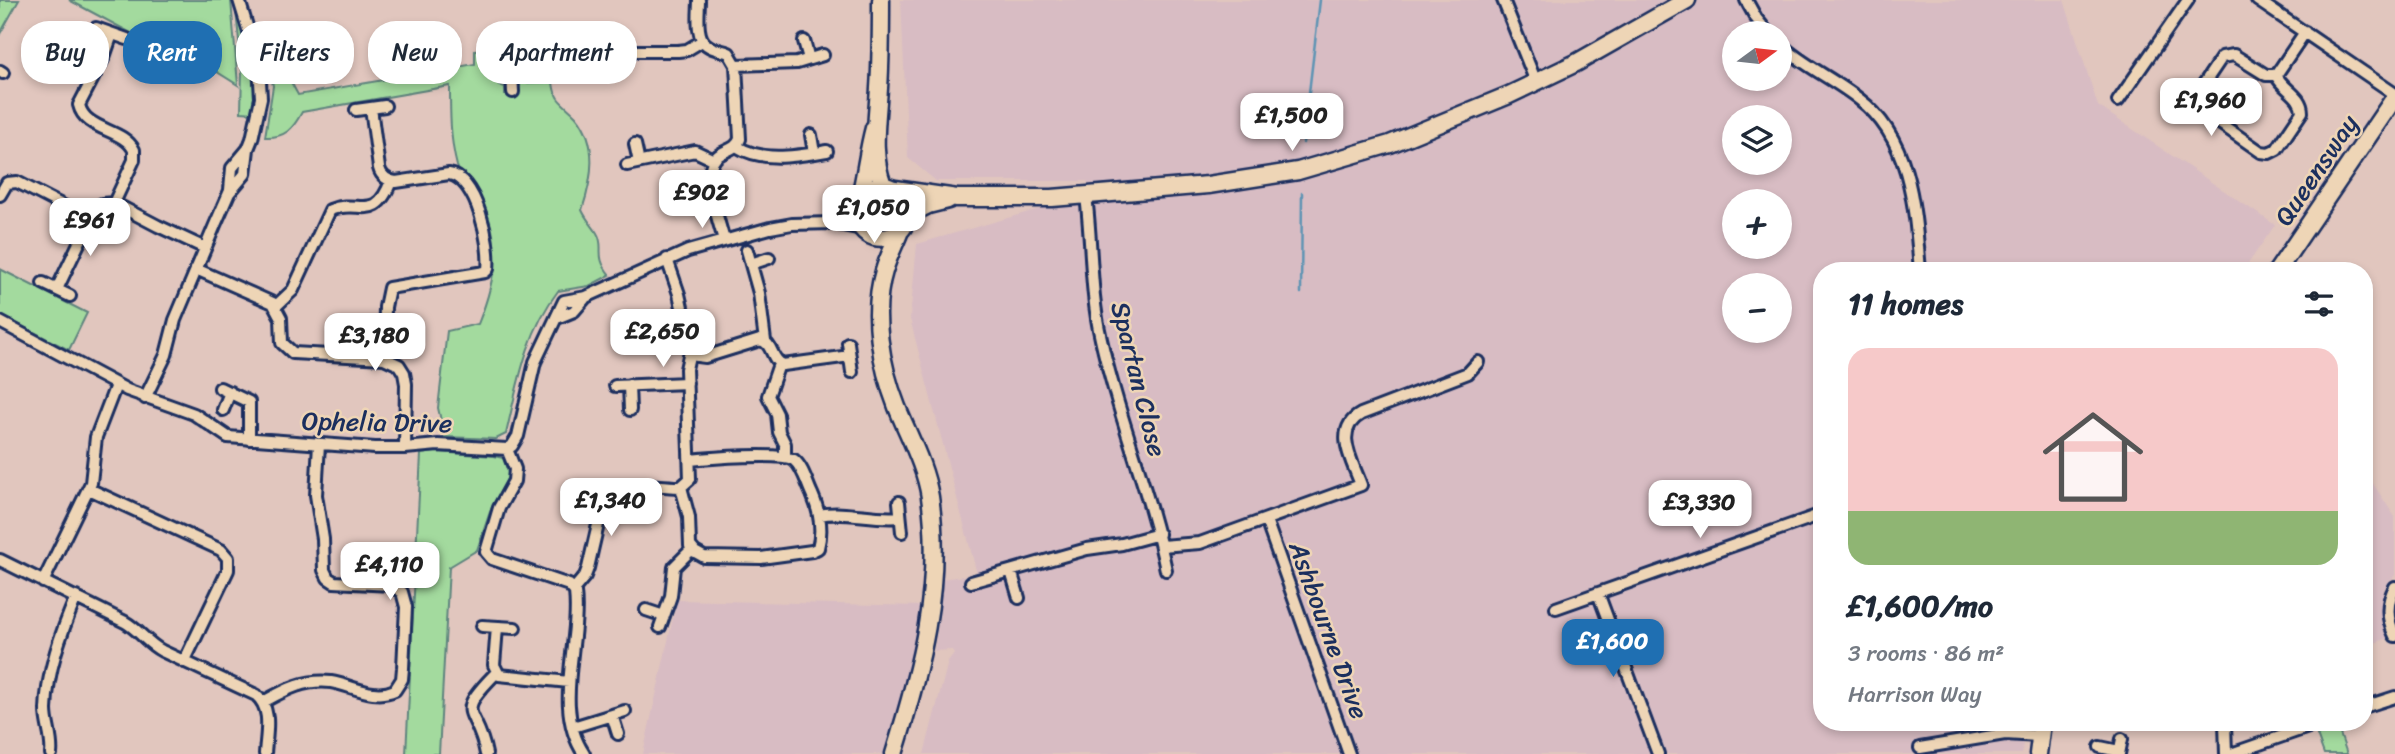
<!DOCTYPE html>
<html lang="en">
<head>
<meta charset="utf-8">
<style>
	body { margin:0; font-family:Sriracha,sans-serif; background:#f6f6f7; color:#1f2937; height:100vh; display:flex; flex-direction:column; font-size:26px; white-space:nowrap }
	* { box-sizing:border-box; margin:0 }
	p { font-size:23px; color:#747a83 }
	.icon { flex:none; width:38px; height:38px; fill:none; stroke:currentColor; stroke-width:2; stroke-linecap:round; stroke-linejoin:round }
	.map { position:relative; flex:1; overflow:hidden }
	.drawer { position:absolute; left:1813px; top:262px; width:560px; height:469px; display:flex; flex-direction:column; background:#fff; border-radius:28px; box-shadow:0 4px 10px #0003 }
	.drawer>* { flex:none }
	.top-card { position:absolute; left:21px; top:21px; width:665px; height:63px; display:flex; gap:14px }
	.needle { width:46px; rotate:75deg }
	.buttons { position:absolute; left:1722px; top:21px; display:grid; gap:14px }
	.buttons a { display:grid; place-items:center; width:70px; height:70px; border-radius:50%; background:#fff; box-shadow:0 4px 10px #0003; font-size:35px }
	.price { position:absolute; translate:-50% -60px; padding:0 16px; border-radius:14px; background:#fff; color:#222; font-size:23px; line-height:46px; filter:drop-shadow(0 2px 4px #0008) }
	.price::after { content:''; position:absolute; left:50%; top:42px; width:21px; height:16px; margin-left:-10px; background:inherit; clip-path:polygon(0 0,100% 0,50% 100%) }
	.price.on { background:#1f6fb2; color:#fff }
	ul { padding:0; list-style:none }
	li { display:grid; align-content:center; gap:14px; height:371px; padding:0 35px }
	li+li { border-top:2px solid #e0e1e3 }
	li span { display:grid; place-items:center; height:217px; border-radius:21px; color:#555 }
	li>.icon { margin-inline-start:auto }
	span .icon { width:126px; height:126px; fill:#fffc; stroke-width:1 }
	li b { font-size:30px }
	h2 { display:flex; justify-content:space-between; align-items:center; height:84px; padding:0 35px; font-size:30px }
	.tag { padding:0 24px; border-radius:28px; background:#fff; box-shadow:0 4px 10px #0003; font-size:24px; line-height:63px }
	.tag.on { background:#1f6fb2; color:#fff }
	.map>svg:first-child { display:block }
	.built { fill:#d8bcc3; fill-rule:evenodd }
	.green { fill:#a3da9e; stroke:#5f847e; stroke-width:2 }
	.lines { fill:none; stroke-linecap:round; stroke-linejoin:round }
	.stream { stroke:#5f94b4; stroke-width:2.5 }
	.street-casing { stroke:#1b2f5e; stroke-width:16 }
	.secondary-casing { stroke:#1b2f5e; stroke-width:21 }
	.street { stroke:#eed5b6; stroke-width:10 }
	.secondary { stroke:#eed5b6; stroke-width:16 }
	.labels { text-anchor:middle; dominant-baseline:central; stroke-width:5; stroke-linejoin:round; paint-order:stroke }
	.street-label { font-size:26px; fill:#1b2f5e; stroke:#eed5b6 }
</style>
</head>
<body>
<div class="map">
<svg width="2395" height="754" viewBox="0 0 2395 754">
	<rect width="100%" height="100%" fill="#e1c6be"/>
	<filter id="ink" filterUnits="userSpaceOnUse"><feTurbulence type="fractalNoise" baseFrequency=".0143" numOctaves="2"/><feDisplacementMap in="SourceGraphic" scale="14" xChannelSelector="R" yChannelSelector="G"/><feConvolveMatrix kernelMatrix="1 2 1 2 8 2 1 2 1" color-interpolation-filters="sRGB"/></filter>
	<g filter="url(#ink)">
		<path class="built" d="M901 0H2064L2098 106 2275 225 2243 271H1822V723H2024L2022 754H924L948 662 954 654 952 650 934 651 939 619 942 579 977 574 910 319 917 244 1046 207 1101 204 1087 181H936L908 158ZM1734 33H1780V79H1734ZM1734 117H1780V163H1734ZM1734 201H1780V247H1734ZM1734 285H1780V331H1734Z
			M2364 470 2395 517V575L2384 589 2381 615 2388 638 2364 647Z
			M677 600 921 606 912 663 899 716 886 754H643Z"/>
		<path class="green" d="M0 0H19L0 34Z
			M69 0H231L238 85 182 50 131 33Z
			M236 11C251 36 258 84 255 113L241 112 242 70Z
			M496 48 499 85 505 87V95L519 94 520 83 553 82C555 102 563 102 576 116 599 143 592 180 582 210 586 219 592 225 597 233 606 248 593 255 610 275L589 286 558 291C526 333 518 383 506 434L496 439 445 437 438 408 447 331 478 324C497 277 504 237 476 191 471 182 460 176 457 166 450 140 450 112 450 86L302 112C293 129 285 138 265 137L273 86 269 63 291 82 298 95 475 64V50Z
			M0 269 87 313 69 350 0 315Z
			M436 452 494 456 503 458 509 475 491 509 477 550 449 567 439 754H406L421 454Z
			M2338 728 2347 754H2324L2317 735Z"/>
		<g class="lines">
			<path class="stream" d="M1303 143 1320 0
				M1301 293 1302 193"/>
			<defs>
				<path id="street" d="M699 0C699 13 695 37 707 45 713 50 722 50 729 53L736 65 740 139C735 152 722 149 715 159 702 174 719 222 724 240
					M1503 0 1536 82
					M1746 0 1756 18 1768 33
					M2257 0 2395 94
					M96 28 127 39
					M112 34 104 57 79 105C85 131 123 128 134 150V160L114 203
					M804 41 809 59
					M1780 44C1804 66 1834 79 1859 99 1912 139 1915 211 1920 271
					M736 65 797 63 823 55
					M0 71 3 73
					M512 73 513 92
					M500 74 584 70 599 53 604 51H678L687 50 702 41
					M2276 75C2283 90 2302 95 2302 112L2277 149 2269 153 2261 152 2198 108 2197 94 2222 57 2234 55 2266 75H2276L2305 32
					M2118 101 2188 0
					M371 108 379 168C381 176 388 181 396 182L449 174C477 178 491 245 488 269L485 272 389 288 385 307 384 358
					M356 110 385 106
					M811 135 814 153
					M635 144 639 162
					M736 146C763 163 797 156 827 151
					M627 165 695 151 714 160
					M230 190 232 168 248 149 252 139 261 98 259 65 239 0
					M0 195 7 183 17 182 83 216 90 215 102 204 114 203 158 226 205 248
					M1086 196C1092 243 1090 292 1101 339 1118 417 1150 492 1166 570
					M747 250 759 293 765 341
					M751 264 769 258
					M196 269 273 303 281 318 282 343 293 353 384 358 399 365 404 373 406 384 405 448
					M43 283 70 296
					M57 289 82 237 83 216
					M276 306 293 290 330 210C359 198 375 224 391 181
					M557 318 574 311 586 297
					M0 322 127 390 194 414 228 437 375 448H405L438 445 507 449 512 446 518 436 535 362 564 301 586 297 688 251 770 228 792 224 833 223 862 229
					M848 343 852 372
					M690 355 705 357 760 340C774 343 770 360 783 365L850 356
					M779 364 768 396 777 414 779 432 785 444V457
					M629 385 630 410
					M615 386 687 383
					M220 388 249 402V439
					M145 398 166 355 175 320 215 225 229 193 245 174 248 149
					M223 410 230 392
					M507 449 515 469 514 481 499 508 486 552 492 559 569 585 575 592C581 643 552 707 584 754
					M681 487 689 517 690 546 695 552 704 557 761 558 812 551 818 548C823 530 819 510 812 494 807 484 803 467 794 460 782 452 708 458 690 460
					M89 489 221 550 228 558V570L184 662
					M899 502 902 532
					M819 515C847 510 872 520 900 517
					M1266 520 1349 754
					M1161 546 1200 543 1361 485C1353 462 1332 430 1361 414L1468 373 1478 362
					M0 560 125 622C139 630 147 643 162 651L256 695C273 709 266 734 265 754
					M1011 571 1019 598
					M43 582 91 483 96 437 116 385
					M971 582 1087 549 1122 544 1159 534
					M2395 587C2386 603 2387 620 2395 636
					M574 589 585 576 588 568 603 503C618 477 657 487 681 487L690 479 686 369 691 347 679 294 667 259
					M1598 593 1658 754
					M1556 608 1822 514
					M646 610 664 616
					M482 626 515 628
					M497 627 494 665 499 675 569 682
					M660 627 671 596 674 567 692 549
					M263 702C285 690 304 679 331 682 352 685 373 700 395 690L402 679 403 668 406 607 402 592 391 585 334 582 328 578 324 570 323 539 316 495 319 444
					M2364 707 2395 697
					M612 715 618 734
					M2225 723 2226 754
					M573 727 625 711
					M2100 747 2119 751
					M1920 748 2005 734 2039 736
					M51 754C53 739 46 725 46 710 47 671 61 633 76 597
					M486 754C477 705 451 718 497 672
					M2119 754 2122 739
					M2231 754 2320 723"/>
				<path id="secondary" d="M881 0C881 29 881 59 879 88 877 121 871 154 883 185
					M895 189 957 198H1052L1208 185 1298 171 1390 144 1509 95 1576 63 1687 0
					M861 196C866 190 872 186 879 186 904 184 917 214 900 231 893 237 883 239 874 237 864 234 856 223 855 213 855 205 860 199 861 192 866 171 868 150 874 128
					M908 215 928 205 948 200
					M2277 271 2395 97
					M894 754C920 670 943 586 930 497 925 465 909 437 897 407 881 366 871 314 884 271 888 257 895 244 900 231
					M2038 754 2042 723"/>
			</defs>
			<use href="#street" class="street-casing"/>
			<use href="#secondary" class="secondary-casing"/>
			<use href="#street" class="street"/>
			<use href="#secondary" class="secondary"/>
		</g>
	</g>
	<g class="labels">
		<g class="street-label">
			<text transform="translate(2316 170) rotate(-56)">Queensway</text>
			<text transform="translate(1139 379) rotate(76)">Spartan Close</text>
			<text transform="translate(377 422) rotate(1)">Ophelia Drive</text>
			<text transform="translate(1329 630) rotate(70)">Ashbourne Drive</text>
		</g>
	</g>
</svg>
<div class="buttons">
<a><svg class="needle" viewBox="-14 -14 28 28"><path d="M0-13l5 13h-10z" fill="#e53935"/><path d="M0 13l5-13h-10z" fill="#747a83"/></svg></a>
<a><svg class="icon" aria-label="layers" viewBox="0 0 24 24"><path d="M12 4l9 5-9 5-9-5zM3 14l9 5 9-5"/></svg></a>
<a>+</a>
<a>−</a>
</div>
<b class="price" style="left:2211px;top:138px">£1,960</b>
<b class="price" style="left:1292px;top:153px">£1,500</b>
<b class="price" style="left:702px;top:230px">£902</b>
<b class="price" style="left:874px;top:245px">£1,050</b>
<b class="price" style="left:90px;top:258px">£961</b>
<b class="price" style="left:663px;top:369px">£2,650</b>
<b class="price" style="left:375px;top:373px">£3,180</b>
<b class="price" style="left:611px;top:538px">£1,340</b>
<b class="price" style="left:1700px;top:540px">£3,330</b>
<b class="price" style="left:390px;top:602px">£4,110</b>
<b class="price on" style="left:1613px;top:679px">£1,600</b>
<div class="top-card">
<a class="tag">Buy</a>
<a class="tag on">Rent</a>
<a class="tag">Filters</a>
<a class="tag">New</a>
<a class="tag">Apartment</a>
</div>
<section class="drawer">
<h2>11 homes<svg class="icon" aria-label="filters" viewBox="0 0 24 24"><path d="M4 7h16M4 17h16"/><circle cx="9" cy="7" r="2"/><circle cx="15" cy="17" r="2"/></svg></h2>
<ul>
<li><span style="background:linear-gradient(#f6c9c9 75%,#8fb573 0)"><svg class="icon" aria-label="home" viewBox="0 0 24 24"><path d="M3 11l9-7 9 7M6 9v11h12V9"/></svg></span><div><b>£1,600/mo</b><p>3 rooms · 86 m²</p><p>Harrison Way</p></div></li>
</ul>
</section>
</div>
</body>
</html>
